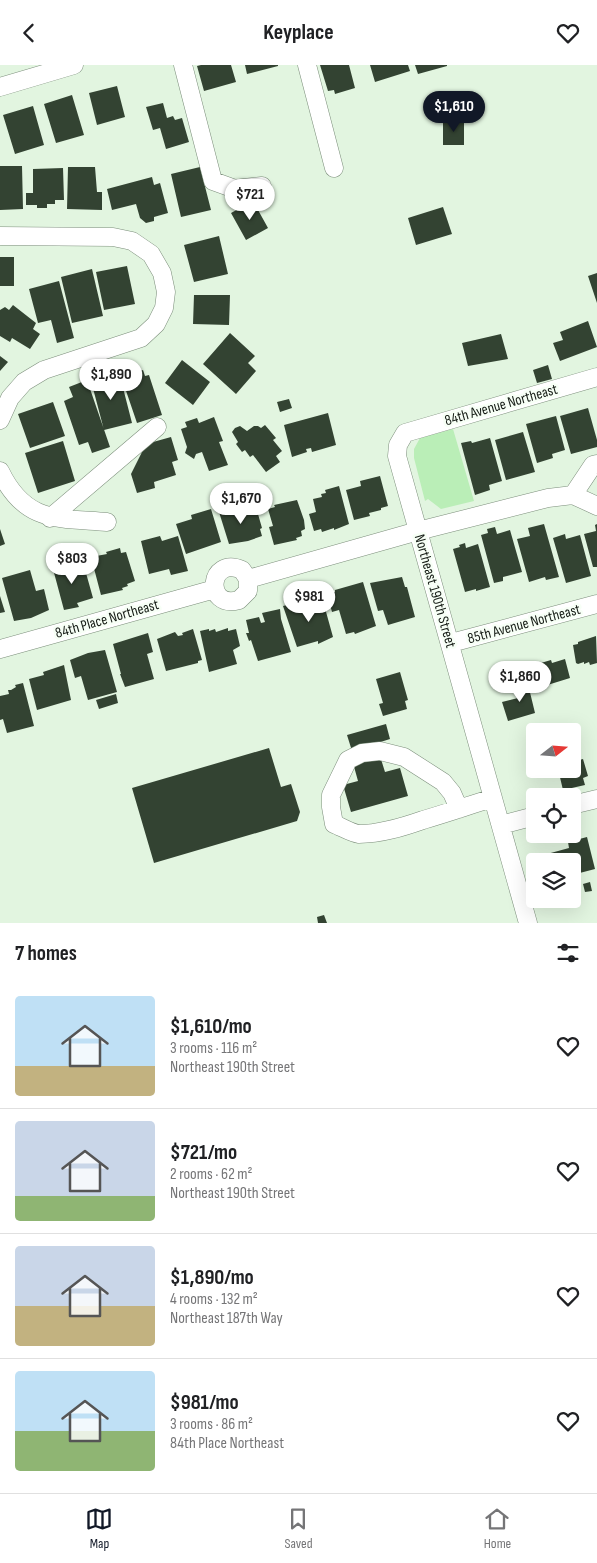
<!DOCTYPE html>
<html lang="en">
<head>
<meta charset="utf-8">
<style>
	body { margin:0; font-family:"Sofia Sans Condensed",sans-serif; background:#f2f2f2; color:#202124; height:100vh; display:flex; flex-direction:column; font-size:19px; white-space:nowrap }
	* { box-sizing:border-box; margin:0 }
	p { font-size:16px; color:#757577 }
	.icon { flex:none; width:28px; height:28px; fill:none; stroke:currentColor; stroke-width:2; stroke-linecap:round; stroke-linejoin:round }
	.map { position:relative; height:858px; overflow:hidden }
	.details { display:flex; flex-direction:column; background:#fff; flex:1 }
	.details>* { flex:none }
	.needle { width:32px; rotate:73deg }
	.tools { position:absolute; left:526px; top:658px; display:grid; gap:10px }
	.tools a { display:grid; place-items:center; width:55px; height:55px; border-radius:5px; background:#fff; box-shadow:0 5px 20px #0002; font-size:25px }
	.price { position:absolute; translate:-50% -42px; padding:0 11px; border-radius:18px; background:#fff; color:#222; font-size:16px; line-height:32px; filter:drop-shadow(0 1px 2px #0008) }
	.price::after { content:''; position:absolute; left:50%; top:30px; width:15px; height:11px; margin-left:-8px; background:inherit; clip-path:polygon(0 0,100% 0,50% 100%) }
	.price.on { background:#111827; color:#fff }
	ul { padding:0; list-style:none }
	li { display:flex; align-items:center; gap:15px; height:125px; padding:0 15px }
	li+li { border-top:1px solid #e0e0e0 }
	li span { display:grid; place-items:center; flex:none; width:140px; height:100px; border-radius:5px; color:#555 }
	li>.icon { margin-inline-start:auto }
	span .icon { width:60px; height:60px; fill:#fffc; stroke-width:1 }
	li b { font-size:21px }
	h2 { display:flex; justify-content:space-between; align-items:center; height:60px; padding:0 15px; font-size:21px }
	header { display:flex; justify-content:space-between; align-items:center; height:65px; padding:0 15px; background:#fff; font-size:22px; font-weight:700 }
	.menu { display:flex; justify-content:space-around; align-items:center; height:70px; border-top:1px solid #e0e0e0; background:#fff; font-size:14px; color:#757577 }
	.menu a { display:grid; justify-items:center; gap:2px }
	.menu .on { color:#111827 }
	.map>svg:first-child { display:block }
	.green { fill:#baeeb7 }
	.building { fill:#334332 }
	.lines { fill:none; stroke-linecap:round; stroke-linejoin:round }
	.minor-casing { stroke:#7c8e7b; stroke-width:19 }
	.minor { stroke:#fff; stroke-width:18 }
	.labels { text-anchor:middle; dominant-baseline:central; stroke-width:5; stroke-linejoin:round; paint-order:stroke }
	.street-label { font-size:15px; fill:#151c15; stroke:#f7fff6 }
</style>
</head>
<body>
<header><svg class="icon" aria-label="back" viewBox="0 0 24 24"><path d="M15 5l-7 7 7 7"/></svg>Keyplace<svg class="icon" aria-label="heart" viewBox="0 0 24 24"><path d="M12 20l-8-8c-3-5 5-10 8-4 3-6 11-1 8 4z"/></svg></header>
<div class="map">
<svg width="597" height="858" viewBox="0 0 597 858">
	<rect width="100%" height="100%" fill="#e2f5e0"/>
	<path class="green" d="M453 364 474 436 441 444 428 434 425 436 414 393V384L420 373Z"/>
	<path class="building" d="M201 0H231L236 17 204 26 197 1Z
		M245 0H278V1L247 9Z
		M320 0H349L355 23 335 29 334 25 328 26Z
		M370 0H408L410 6 375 17Z
		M415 0H447V1L418 9Z
		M117 21 125 52 97 60 89 28Z
		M72 30 84 70 56 78 44 39Z
		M163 38 167 53 173 51 175 55 182 53 189 77 166 84 160 63 153 65 146 42Z
		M33 41 44 80 15 89 3 50Z
		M464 56V80H443V57Z
		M0 101H22L23 144 0 145Z
		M68 102H95L97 127H102V145L67 144Z
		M200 102 211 145 181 152 171 109Z
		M63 103 64 135H55V139H47V143H37V140H26V128H33V104Z
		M152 112 154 120 160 118 168 148 154 152V156L146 158 140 153 136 139 112 145 107 124Z
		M253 136 268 163 246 175 231 148Z
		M443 142 452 169 416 180 408 153Z
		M219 171 228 209 194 217 184 180Z
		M0 192H14V221H0Z
		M127 201 135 239 104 245 96 207Z
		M92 204 103 251 72 258 61 212Z
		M597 208V238L588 211Z
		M59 216 74 273 57 278 51 255 38 258 29 224Z
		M194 230H230L229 260 193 259Z
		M13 240 36 258 33 264 40 269 30 284 12 273 10 277 0 271V245L5 242 9 245Z
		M588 256 597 282 560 296 553 278 563 275 560 267Z
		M230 268 255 291 248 298 256 306 236 329 203 299Z
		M501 269 508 294 468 301 462 278Z
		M0 291 8 297 0 306Z
		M182 295 210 317 193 340 165 318Z
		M548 300 552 314 537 318 533 305Z
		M143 305 145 311 149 310 162 350 137 358 123 317 134 314 132 309Z
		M109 307 112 318 121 315 132 358 104 365 90 312Z
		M87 315 110 382 92 388 88 377 79 380 64 336 73 332 69 322Z
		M289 334 292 343 280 347 277 337Z
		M53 337 65 371 30 383 18 349Z
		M588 343 597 375V382L571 389 560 351Z
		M328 348 336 380 312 387 311 383 306 384 307 387 292 392 284 360Z
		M556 351 565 385 552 389 553 393 537 398 526 359Z
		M214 352 223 376 219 377 228 400 209 406 202 387 196 389 194 394 185 388 187 382 181 364 187 362 185 357 197 353 199 358Z
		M265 360 276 373 273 375 282 386 276 391 280 397 266 407 253 390 250 392 245 385 242 387 236 379 238 377 232 367 235 363 240 361 247 366 254 361H258L261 363Z
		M523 367 535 407 506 415 495 375Z
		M171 372 178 395 172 397 176 410 154 417 155 423 137 428 131 409 146 379Z
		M490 373 502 416 489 420 490 425 475 430 461 378 471 376 472 378Z
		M63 376 75 416 38 428 25 388Z
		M380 411 388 441 381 443V445L369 448 370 451 354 455 346 425 361 421 360 416Z
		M339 421 349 459 334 465V463L322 467 321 464 314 466 309 449 316 447 313 434 322 432 321 429 326 428 325 425Z
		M297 435 304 455 305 464 301 466 302 471 296 473 297 475 274 480 269 462 273 461 268 444 275 442 274 440Z
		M238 442 240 446 256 442 262 463 260 464 262 471 248 476 229 479 219 447Z
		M211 444 221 477 186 489 176 459 192 454 191 450Z
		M544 459 559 512 546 515 545 512 529 517 517 474 530 471 528 463Z
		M597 459V502H593L584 469 596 466 595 460Z
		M495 462 497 469 510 465 522 507 503 512V516L494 518 481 470 488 468 487 464Z
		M0 464 5 479 0 481Z
		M565 469 566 474 580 470 591 511 566 518 553 473Z
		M160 471 162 476 178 471 188 506 171 510 169 504 149 509 141 476Z
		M465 478 466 483 478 479 490 522 476 526V524L465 527 453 484 460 482 459 480Z
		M120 483 121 488 126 487 135 516 127 519 128 521 122 523 123 525 101 530 91 492 107 489 106 487Z
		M73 497 74 500 80 498 83 509 86 508 93 533 77 538 79 542 64 545 53 504Z
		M30 505 36 526 44 524 49 545 31 553 14 556 2 513Z
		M402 512 405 522H407L415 552 388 560 383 545 378 546 370 518Z
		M363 517 376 561 355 569 354 567 346 569 339 545 332 547 327 529 335 527V525Z
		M0 531 5 547 0 548Z
		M313 533 314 538 323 536 333 572 318 579V576L297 582 283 541 298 537 300 542 306 541 304 536Z
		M280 544 281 554 291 587 258 596 251 575 249 576 246 568H249L246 555 259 552 261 558 265 557 262 548Z
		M228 563V566L236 564 240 581 233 585 237 599 209 607 200 566 209 564V566L215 564 216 567Z
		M193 564 202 595 198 596V598L166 606 157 574 175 567 178 571 183 570 182 568Z
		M148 568 153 587 147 589 154 614 125 622 120 609H121L113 579Z
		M596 571 597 598 590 600 589 597 584 599V597L578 599 576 598 573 580 578 579V577Z
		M105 585 117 627 88 635 81 611 75 613 70 595 88 588Z
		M565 594 570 613 541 622 534 600 551 595 552 598Z
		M64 600 71 635 37 645 29 614 44 610 43 607Z
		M400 607 408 635 405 636 407 644 383 651 379 639 383 638 376 614Z
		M527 615 535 648 508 656 502 637 518 633 514 618Z
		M538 617 540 625 533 627 531 619Z
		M23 618 34 661 7 668 3 654 0 655V631L9 629 8 625H11L16 622 15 620Z
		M116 629 118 638 99 644 96 635Z
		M386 659 390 674 352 686 347 670Z
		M269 683 281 722 291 719 300 747 297 756 154 798 132 723Z
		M380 691 385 707 400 703 408 731 351 747 343 720 358 716 353 698Z
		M583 694 588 711 583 713 585 720 563 725 558 704H572V697Z
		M587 772 595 804 572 810V796H549L547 789 569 783 568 777Z
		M590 817 592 826 585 827 583 819Z
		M324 850 327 858H318L317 852Z"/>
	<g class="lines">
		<defs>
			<path id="minor" d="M183 0 213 116 235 124 262 121
				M307 0 334 103
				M0 22 74 0
				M0 171 113 172 132 176 151 189 162 208 166 227 164 243 156 259 141 273 44 305 24 317 10 333 0 355
				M597 399 593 400 573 430 597 441
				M0 406C25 458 57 453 107 457
				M50 453 157 362
				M248 514V526L239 535C204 545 208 490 242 505L248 514 418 466 548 433 573 430
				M451 578 597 539
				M0 584 215 524
				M572 740 597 734
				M459 744 452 728 443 717 404 692 380 686 362 688 348 695 331 730V742L334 759C342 762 351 768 359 769 381 769 403 762 423 755 447 748 470 740 493 733
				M501 760 535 751
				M528 858 397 391 398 380 405 368 597 312"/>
		</defs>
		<use href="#minor" class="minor-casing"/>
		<use href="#minor" class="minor"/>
	</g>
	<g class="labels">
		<g class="street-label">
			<text transform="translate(501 340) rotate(-16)">84th Avenue Northeast</text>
			<text transform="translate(435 526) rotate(74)">Northeast 190th Street</text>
			<text transform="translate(107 554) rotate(-16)">84th Place Northeast</text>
			<text transform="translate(524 559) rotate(-15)">85th Avenue Northeast</text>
		</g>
	</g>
</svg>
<div class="tools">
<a><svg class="needle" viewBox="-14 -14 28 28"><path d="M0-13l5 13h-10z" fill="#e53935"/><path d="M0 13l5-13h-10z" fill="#757577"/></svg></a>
<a><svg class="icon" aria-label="locate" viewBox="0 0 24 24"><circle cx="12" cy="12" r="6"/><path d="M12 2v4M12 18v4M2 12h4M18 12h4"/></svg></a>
<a><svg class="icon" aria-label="layers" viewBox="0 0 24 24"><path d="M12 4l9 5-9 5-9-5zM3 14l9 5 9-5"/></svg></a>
</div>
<b class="price on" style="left:454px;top:68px">$1,610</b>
<b class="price" style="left:250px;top:156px">$721</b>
<b class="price" style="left:111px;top:336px">$1,890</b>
<b class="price" style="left:241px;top:460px">$1,670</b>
<b class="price" style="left:72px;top:520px">$803</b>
<b class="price" style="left:309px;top:558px">$981</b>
<b class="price" style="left:520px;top:638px">$1,860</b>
</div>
<section class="details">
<h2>7 homes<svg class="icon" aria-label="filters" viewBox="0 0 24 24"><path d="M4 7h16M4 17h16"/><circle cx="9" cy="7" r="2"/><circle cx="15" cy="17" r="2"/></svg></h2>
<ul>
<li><span style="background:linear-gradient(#bfe0f5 70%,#c2b280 0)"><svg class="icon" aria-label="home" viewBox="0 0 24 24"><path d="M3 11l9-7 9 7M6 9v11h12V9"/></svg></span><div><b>$1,610/mo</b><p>3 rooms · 116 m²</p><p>Northeast 190th Street</p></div><svg class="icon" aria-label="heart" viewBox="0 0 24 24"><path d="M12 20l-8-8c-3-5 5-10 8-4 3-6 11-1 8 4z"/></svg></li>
<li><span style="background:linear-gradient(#c9d6e8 75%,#8fb573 0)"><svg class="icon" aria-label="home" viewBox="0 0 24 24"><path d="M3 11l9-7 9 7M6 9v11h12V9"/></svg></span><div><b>$721/mo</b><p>2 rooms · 62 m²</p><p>Northeast 190th Street</p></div><svg class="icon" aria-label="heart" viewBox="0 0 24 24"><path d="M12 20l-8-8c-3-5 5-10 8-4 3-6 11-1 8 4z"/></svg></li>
<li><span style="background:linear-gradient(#c9d6e8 60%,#c2b280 0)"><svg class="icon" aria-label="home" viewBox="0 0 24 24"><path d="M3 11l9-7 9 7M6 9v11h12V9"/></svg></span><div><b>$1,890/mo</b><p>4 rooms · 132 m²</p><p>Northeast 187th Way</p></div><svg class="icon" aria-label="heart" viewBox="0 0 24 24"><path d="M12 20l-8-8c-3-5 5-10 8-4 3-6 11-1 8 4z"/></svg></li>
<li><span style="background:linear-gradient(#bfe0f5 60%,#8fb573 0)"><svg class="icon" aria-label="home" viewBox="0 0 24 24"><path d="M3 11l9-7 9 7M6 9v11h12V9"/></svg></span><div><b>$981/mo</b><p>3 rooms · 86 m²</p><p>84th Place Northeast</p></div><svg class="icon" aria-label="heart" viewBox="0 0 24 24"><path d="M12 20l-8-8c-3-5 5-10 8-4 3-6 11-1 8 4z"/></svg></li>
</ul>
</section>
<nav class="menu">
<a class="on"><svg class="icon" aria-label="map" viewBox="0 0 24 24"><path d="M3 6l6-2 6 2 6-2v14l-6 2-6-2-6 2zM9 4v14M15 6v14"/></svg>Map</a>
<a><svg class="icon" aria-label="saved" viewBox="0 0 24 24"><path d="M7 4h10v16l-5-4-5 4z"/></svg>Saved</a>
<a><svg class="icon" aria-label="home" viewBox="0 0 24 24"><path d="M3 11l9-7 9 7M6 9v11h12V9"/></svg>Home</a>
</nav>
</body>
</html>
